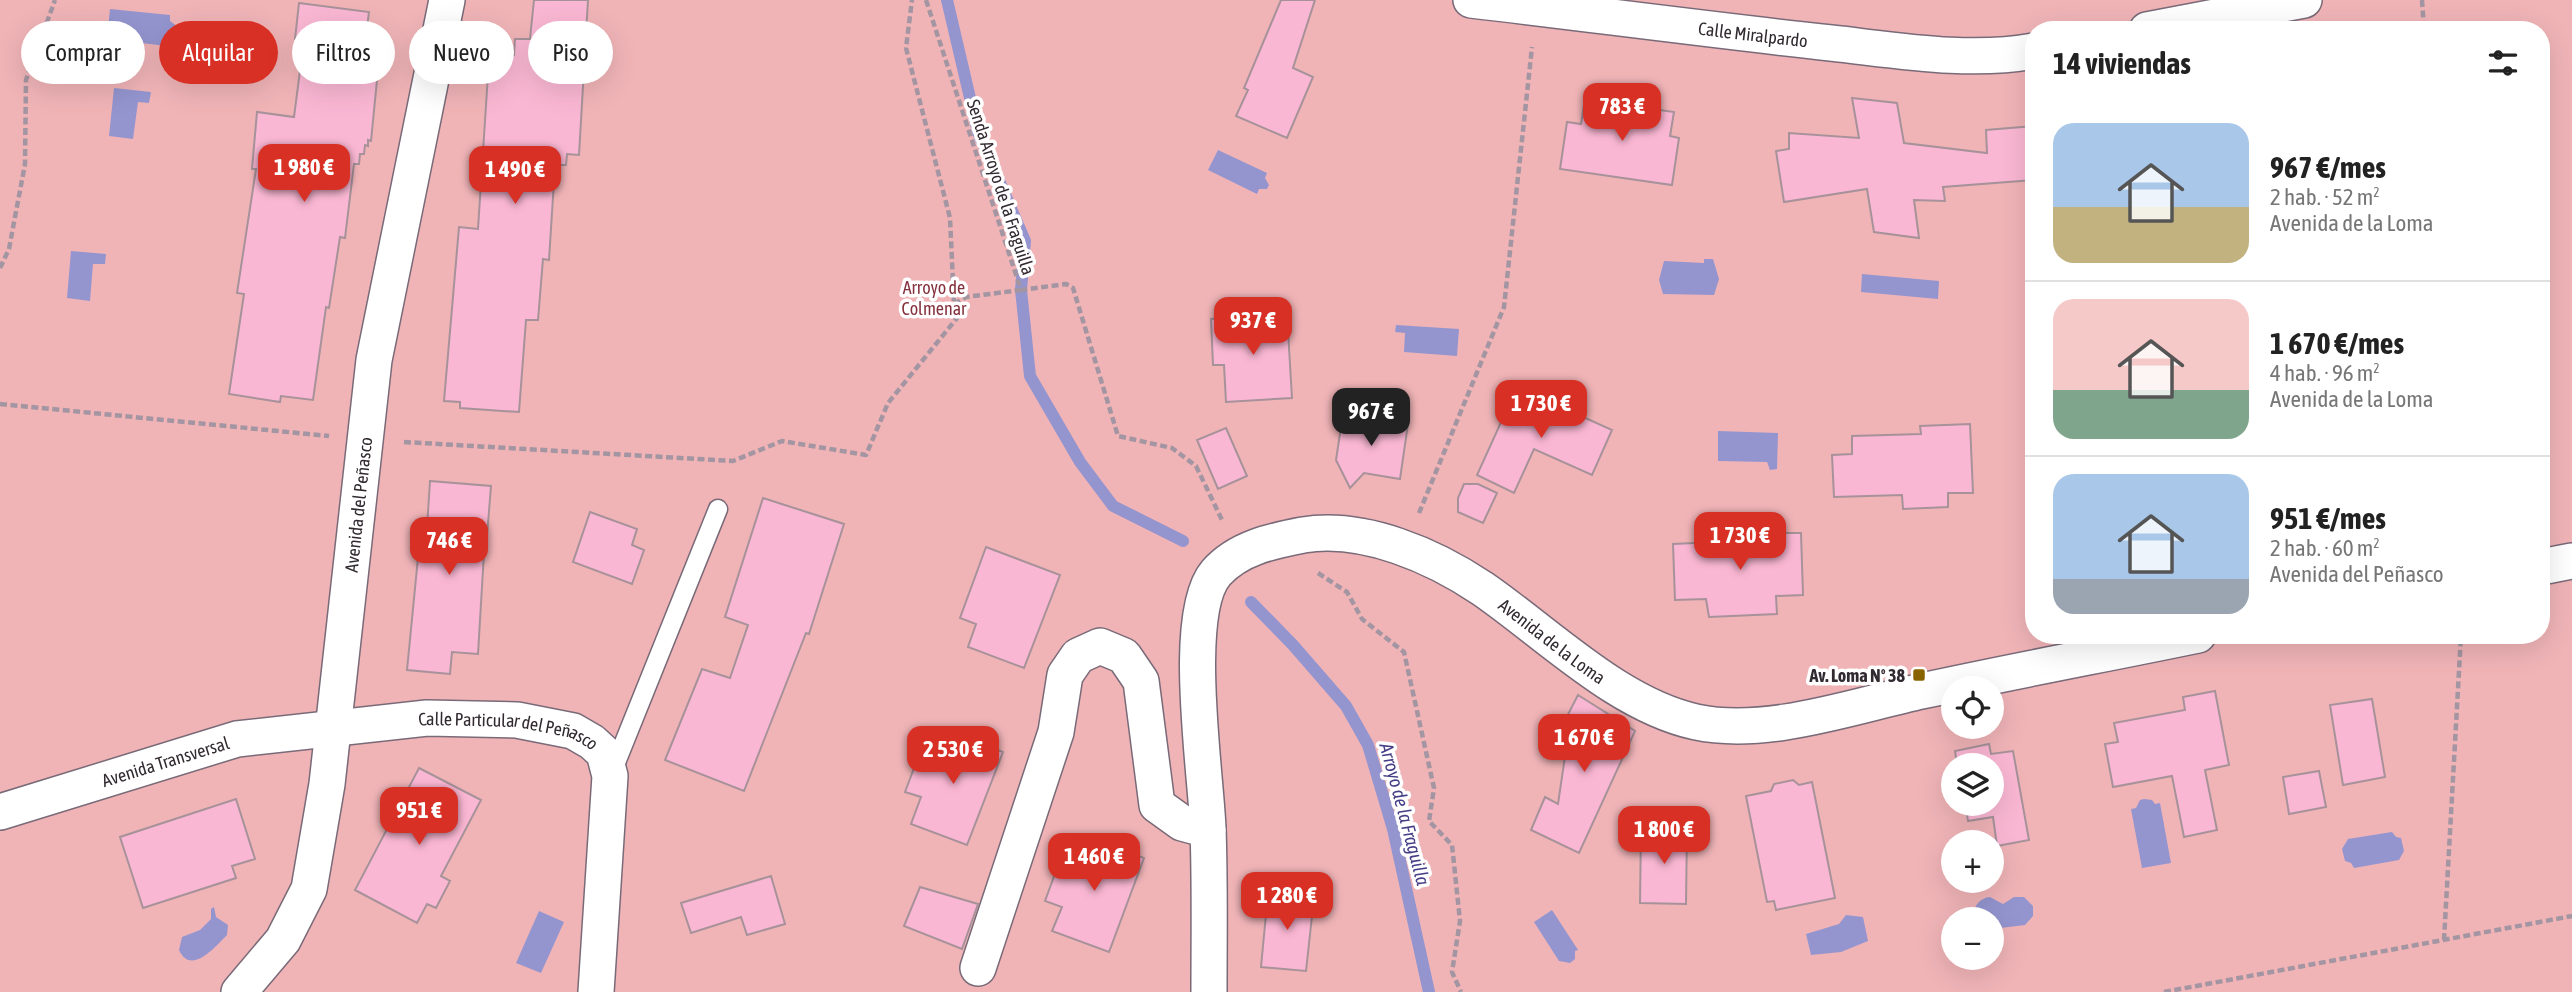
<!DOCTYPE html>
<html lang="es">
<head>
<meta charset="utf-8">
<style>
	body { margin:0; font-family:"Asap Condensed",sans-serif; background:#f6f6f6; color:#222; height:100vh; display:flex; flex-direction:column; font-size:26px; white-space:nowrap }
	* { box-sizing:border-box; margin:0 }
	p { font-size:23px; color:#767676 }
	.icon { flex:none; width:38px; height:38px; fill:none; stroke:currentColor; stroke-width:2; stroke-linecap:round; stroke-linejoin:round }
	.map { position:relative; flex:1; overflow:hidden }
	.panel { position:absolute; left:2025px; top:21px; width:525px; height:623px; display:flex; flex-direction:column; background:#fff; border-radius:28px; box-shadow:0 7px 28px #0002 }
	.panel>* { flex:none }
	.hud { position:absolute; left:21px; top:21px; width:665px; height:63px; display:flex; gap:14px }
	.tools { position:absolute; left:1941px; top:676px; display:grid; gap:14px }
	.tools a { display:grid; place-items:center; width:63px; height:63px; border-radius:50%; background:#fff; box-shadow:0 7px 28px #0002; font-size:35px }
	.price { position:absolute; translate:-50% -60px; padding:0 16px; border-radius:14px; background:#d93025; color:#fff; font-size:23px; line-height:46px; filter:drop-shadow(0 2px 4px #0008) }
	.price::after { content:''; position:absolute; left:50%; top:42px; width:21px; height:16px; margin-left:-10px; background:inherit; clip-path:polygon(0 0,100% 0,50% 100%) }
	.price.current { background:#222; color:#fff }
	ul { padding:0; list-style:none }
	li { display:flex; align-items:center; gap:21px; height:175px; padding:0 28px }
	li+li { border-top:2px solid #e0e0e0 }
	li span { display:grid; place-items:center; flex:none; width:196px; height:140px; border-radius:21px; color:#555 }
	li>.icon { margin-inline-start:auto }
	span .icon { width:84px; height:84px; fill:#fffc; stroke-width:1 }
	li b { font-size:30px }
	h2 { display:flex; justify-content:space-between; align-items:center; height:84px; padding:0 28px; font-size:30px }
	.chip { padding:0 24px; border-radius:32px; background:#fff; box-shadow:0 7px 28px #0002; font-size:24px; line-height:63px }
	.chip.current { background:#d93025; color:#fff }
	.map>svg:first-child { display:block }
	.green { fill:#f0b4b7; fill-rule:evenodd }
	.water { fill:#9495cf }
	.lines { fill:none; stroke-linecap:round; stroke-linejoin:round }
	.stream { stroke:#9495cf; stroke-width:12 }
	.building { fill:#fab7d3; stroke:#a7929a; stroke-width:2 }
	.lane-casing { stroke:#796a78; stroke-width:21 }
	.street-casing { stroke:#796a78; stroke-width:38 }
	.path { stroke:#a395a1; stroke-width:4.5; stroke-dasharray:7 3.5; stroke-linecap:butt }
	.lane { stroke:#fff; stroke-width:18 }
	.street { stroke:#fff; stroke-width:35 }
	.poi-dot { fill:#886300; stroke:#fff; stroke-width:2.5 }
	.labels { text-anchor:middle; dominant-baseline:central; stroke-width:7; stroke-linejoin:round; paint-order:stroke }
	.street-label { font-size:18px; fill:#312a30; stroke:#fff }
	.park-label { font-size:18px; fill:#85313d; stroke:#fff }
	.poi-label { font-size:18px; font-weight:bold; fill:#312a30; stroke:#fff; text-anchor:end }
	.water-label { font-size:19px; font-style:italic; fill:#443f86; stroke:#fff }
</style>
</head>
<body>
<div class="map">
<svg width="2572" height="992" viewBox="0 0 2572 992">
	<rect width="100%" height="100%" fill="#efdded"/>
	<path class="green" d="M0 0H2572V992H0ZM2034 30H2541V635H2034ZM1953 688H1992V726H1953ZM1953 765H1992V803H1953ZM1953 842H1992V880H1953ZM1953 919H1992V957H1953Z"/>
	<path class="water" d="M110 9 170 15V21L178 27V33L174 39 168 40 167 46 107 39Z
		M114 88 151 92 149 103 138 102 133 139 109 136Z
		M1218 150 1267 173 1265 178 1269 185 1267 189H1259L1257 194 1208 170Z
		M71 251 106 254 105 264H93L90 301 67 298Z
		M1704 259H1713L1719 279 1714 295 1663 294 1659 280 1664 261 1704 263Z
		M1862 274 1939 281 1938 299 1861 292Z
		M1396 325 1459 329 1457 356 1404 352 1405 333 1395 332Z
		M1718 431 1778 433 1777 469 1770 470 1767 462 1718 461Z
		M2144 799 2152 800 2155 804 2160 803 2171 863 2142 868 2131 809 2136 808 2140 800Z
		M2392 832 2396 837 2401 838 2404 851 2399 860 2354 868 2351 863 2345 861 2342 849 2348 839Z
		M1990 897 2003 904 2014 897H2024L2033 906V916L2025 925 1992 929V919H1975C1972 907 1979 898 1990 897Z
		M214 907 216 917 228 925 227 935C215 947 191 976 179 950L182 937 200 930 211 919V909Z
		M1552 910 1578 950 1575 951V959L1570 963 1559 961 1534 922Z
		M539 911 564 922 541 973 516 963Z
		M1846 915 1863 917 1868 941 1841 952 1811 955 1806 934 1839 924Z"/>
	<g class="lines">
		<path class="stream" d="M947 0 978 132 1025 241 1021 290 1030 376 1080 462 1113 506 1183 541
			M1251 602 1293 645 1346 706 1368 745 1393 829 1429 992"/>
	</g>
	<path class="building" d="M534 0H588L579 155 567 154 566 165H555L549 260 543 259 538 320H526L519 412 460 408V402L444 401 459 227 478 229 489 59 509 60V54L514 55 515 39H530Z
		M1281 0H1315L1293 68 1313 77 1287 138 1236 116 1248 90 1244 88Z
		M299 3 369 12 366 35 389 38 386 70H378L371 141 368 140V146L365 145 364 154H360L359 164H354L345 238 340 237 329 308 326 307 313 400 281 396 280 402 229 394 244 294 237 293 256 169H252L257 112 294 117 304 40 295 39Z
		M1852 98 1897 103 1904 143 1987 153 1986 130 2034 126V180L1943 187 1945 201 1914 200 1919 238 1874 232 1867 189 1784 202 1776 151 1789 149V133L1859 138Z
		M1585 99 1674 112 1670 136 1679 138 1672 185 1560 169 1567 122 1581 124Z
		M1287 314 1292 398 1226 402 1224 365H1213L1211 319Z
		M1517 387 1612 430 1592 475 1534 449 1514 493 1477 475Z
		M1343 414 1408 424 1400 479 1364 473 1350 488 1336 460Z
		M1970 424 1973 493H1948V507L1903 509 1902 495 1834 497 1832 455 1852 454V436L1921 434 1920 426Z
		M1226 428 1247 476 1218 489 1197 440Z
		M430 481 491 486 487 536H485L478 654 452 652 450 674 407 670 421 527 427 528Z
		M1464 484H1478L1497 493 1483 523 1458 512V498Z
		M763 498 844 524 809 634 806 633 744 791 665 760 702 669 730 678 748 625 725 617Z
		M590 512 637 529 632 545 644 550 632 584 573 562Z
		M1723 533H1801L1803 595 1776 596 1777 614 1709 617 1706 599 1675 600 1673 544 1716 542Z
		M986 547 1060 575 1024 668 968 647 976 624 960 618Z
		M2215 691 2229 765 2205 770 2217 830 2184 837 2172 776 2113 787 2105 744 2118 742 2114 723 2185 710 2183 697Z
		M1578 695 1635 731 1579 853 1531 830 1545 797 1558 804 1569 729 1562 726Z
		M2372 699 2385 777 2343 785 2330 705Z
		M946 730 1003 752 967 845 911 824 921 797 905 792 922 747 938 753Z
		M1989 744 1991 754 2013 751 2029 840 1997 846 1993 817 1968 821 1965 803H1992V765H1957L1955 751Z
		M419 768 481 800 441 876 450 881 436 908 427 904 417 923 355 890Z
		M2319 771 2326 807 2289 814 2283 777Z
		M1793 780 1799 785 1812 782 1835 898 1776 910 1774 901 1767 902 1746 796 1771 791 1774 784Z
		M236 799 255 859 232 866 236 878 143 908 120 837Z
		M1641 828H1687L1686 904 1640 903Z
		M1088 837 1144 858 1109 952 1052 931 1062 907 1045 901 1062 855 1079 861Z
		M771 876 785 924 747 935 741 917 691 933 681 903Z
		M920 887 978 904 962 949 904 926Z
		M1268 893 1314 898 1306 971 1261 967Z"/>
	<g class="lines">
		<defs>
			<path id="lane" d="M613 770 718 509"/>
			<g id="street">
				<path id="s1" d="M1471 0C1591 14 1711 30 1831 43 1896 50 1969 63 2034 51"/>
				<path d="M2147 30 2304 0"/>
				<path d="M2541 567 2572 561"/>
				<path id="s2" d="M0 812 237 739 427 718 517 720 573 731 592 742 604 753 610 776 596 992"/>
				<path d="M978 968 1056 732 1065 675 1078 656 1100 646 1124 656 1141 681 1157 805 1182 823 1208 830"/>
				<path id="s3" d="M239 992 283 940 309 889 327 784 374 360 447 0"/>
				<path id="s4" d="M1209 992C1209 938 1210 883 1208 829 1206 773 1181 614 1216 573 1238 548 1272 541 1303 535 1364 525 1434 556 1483 589 1548 634 1618 705 1696 722 1767 737 1853 706 1922 691 2014 671 2106 654 2198 635"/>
			</g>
		</defs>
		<use href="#lane" class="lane-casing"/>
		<use href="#street" class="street-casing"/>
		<path class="path" d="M926 0 1021 290 1066 284 1073 288 1118 436 1172 448 1196 466 1223 522
			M2422 0 2424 30
			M0 268 9 249 25 164 26 80 55 0
			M954 304 966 297 1021 290
			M0 404 329 436
			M404 442 733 461 782 441 866 455 888 403 957 318 954 304 950 218 906 48 912 0
			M1419 513 1504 307 1532 47
			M1318 573 1347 592 1362 619 1404 652 1434 788 1429 821 1452 845 1460 921 1452 972 1461 992
			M2444 940 2461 635
			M2164 992 2572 916"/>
		<use href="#lane" class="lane"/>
		<use href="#street" class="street"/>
	</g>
	<rect class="poi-dot" x="1912" y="668" width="14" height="14" rx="3.5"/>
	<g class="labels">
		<g class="street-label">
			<text stroke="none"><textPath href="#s1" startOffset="284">Calle Miralpardo</textPath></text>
			<text transform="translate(1001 187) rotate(72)">Senda Arroyo de la Fraguilla</text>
			<text stroke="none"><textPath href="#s3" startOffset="513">Avenida del Peñasco</textPath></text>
			<text stroke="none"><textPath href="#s4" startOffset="798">Avenida de la Loma</textPath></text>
			<text stroke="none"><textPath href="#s2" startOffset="522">Calle Particular del Peñasco</textPath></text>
			<text stroke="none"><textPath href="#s2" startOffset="173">Avenida Transversal</textPath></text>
		</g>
		<g class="park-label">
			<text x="934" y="287">Arroyo de<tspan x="934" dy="21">Colmenar</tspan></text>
		</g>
		<g class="poi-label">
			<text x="1905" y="675">Av. Loma Nº 38</text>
		</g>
		<g class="water-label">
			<text transform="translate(1405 814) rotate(75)">Arroyo de la Fraguilla</text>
		</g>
	</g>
</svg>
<div class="tools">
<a><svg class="icon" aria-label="locate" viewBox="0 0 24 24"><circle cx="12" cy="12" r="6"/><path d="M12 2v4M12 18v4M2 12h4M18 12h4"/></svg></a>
<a><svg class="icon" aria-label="layers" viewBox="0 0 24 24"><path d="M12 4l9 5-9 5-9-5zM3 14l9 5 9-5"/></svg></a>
<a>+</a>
<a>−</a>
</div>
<b class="price" style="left:1622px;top:143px">783 €</b>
<b class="price" style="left:304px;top:204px">1 980 €</b>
<b class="price" style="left:515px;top:206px">1 490 €</b>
<b class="price" style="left:1253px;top:357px">937 €</b>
<b class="price" style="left:1541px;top:440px">1 730 €</b>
<b class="price current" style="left:1371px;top:448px">967 €</b>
<b class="price" style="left:1740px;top:572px">1 730 €</b>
<b class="price" style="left:449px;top:577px">746 €</b>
<b class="price" style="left:1584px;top:774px">1 670 €</b>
<b class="price" style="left:953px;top:786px">2 530 €</b>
<b class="price" style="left:419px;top:847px">951 €</b>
<b class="price" style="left:1664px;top:866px">1 800 €</b>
<b class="price" style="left:1094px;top:893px">1 460 €</b>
<b class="price" style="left:1287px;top:932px">1 280 €</b>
<div class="hud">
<a class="chip">Comprar</a>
<a class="chip current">Alquilar</a>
<a class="chip">Filtros</a>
<a class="chip">Nuevo</a>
<a class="chip">Piso</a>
</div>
<section class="panel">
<h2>14 viviendas<svg class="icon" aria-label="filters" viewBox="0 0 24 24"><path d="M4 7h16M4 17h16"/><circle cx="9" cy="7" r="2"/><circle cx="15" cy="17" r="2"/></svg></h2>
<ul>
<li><span style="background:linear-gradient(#a9c7e8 60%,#c2b280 0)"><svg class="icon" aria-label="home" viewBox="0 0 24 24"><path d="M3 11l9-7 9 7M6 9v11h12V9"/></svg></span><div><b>967 €/mes</b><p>2 hab. · 52 m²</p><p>Avenida de la Loma</p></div></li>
<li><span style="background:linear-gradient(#f6c9c9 65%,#7fa58c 0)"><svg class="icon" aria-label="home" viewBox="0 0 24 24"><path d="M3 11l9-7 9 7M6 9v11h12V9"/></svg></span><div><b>1 670 €/mes</b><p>4 hab. · 96 m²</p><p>Avenida de la Loma</p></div></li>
<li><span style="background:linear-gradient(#a9c7e8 75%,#9aa5b1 0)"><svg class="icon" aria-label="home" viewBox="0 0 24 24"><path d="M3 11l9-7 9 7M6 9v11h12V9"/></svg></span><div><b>951 €/mes</b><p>2 hab. · 60 m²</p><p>Avenida del Peñasco</p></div></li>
</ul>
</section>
</div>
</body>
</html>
